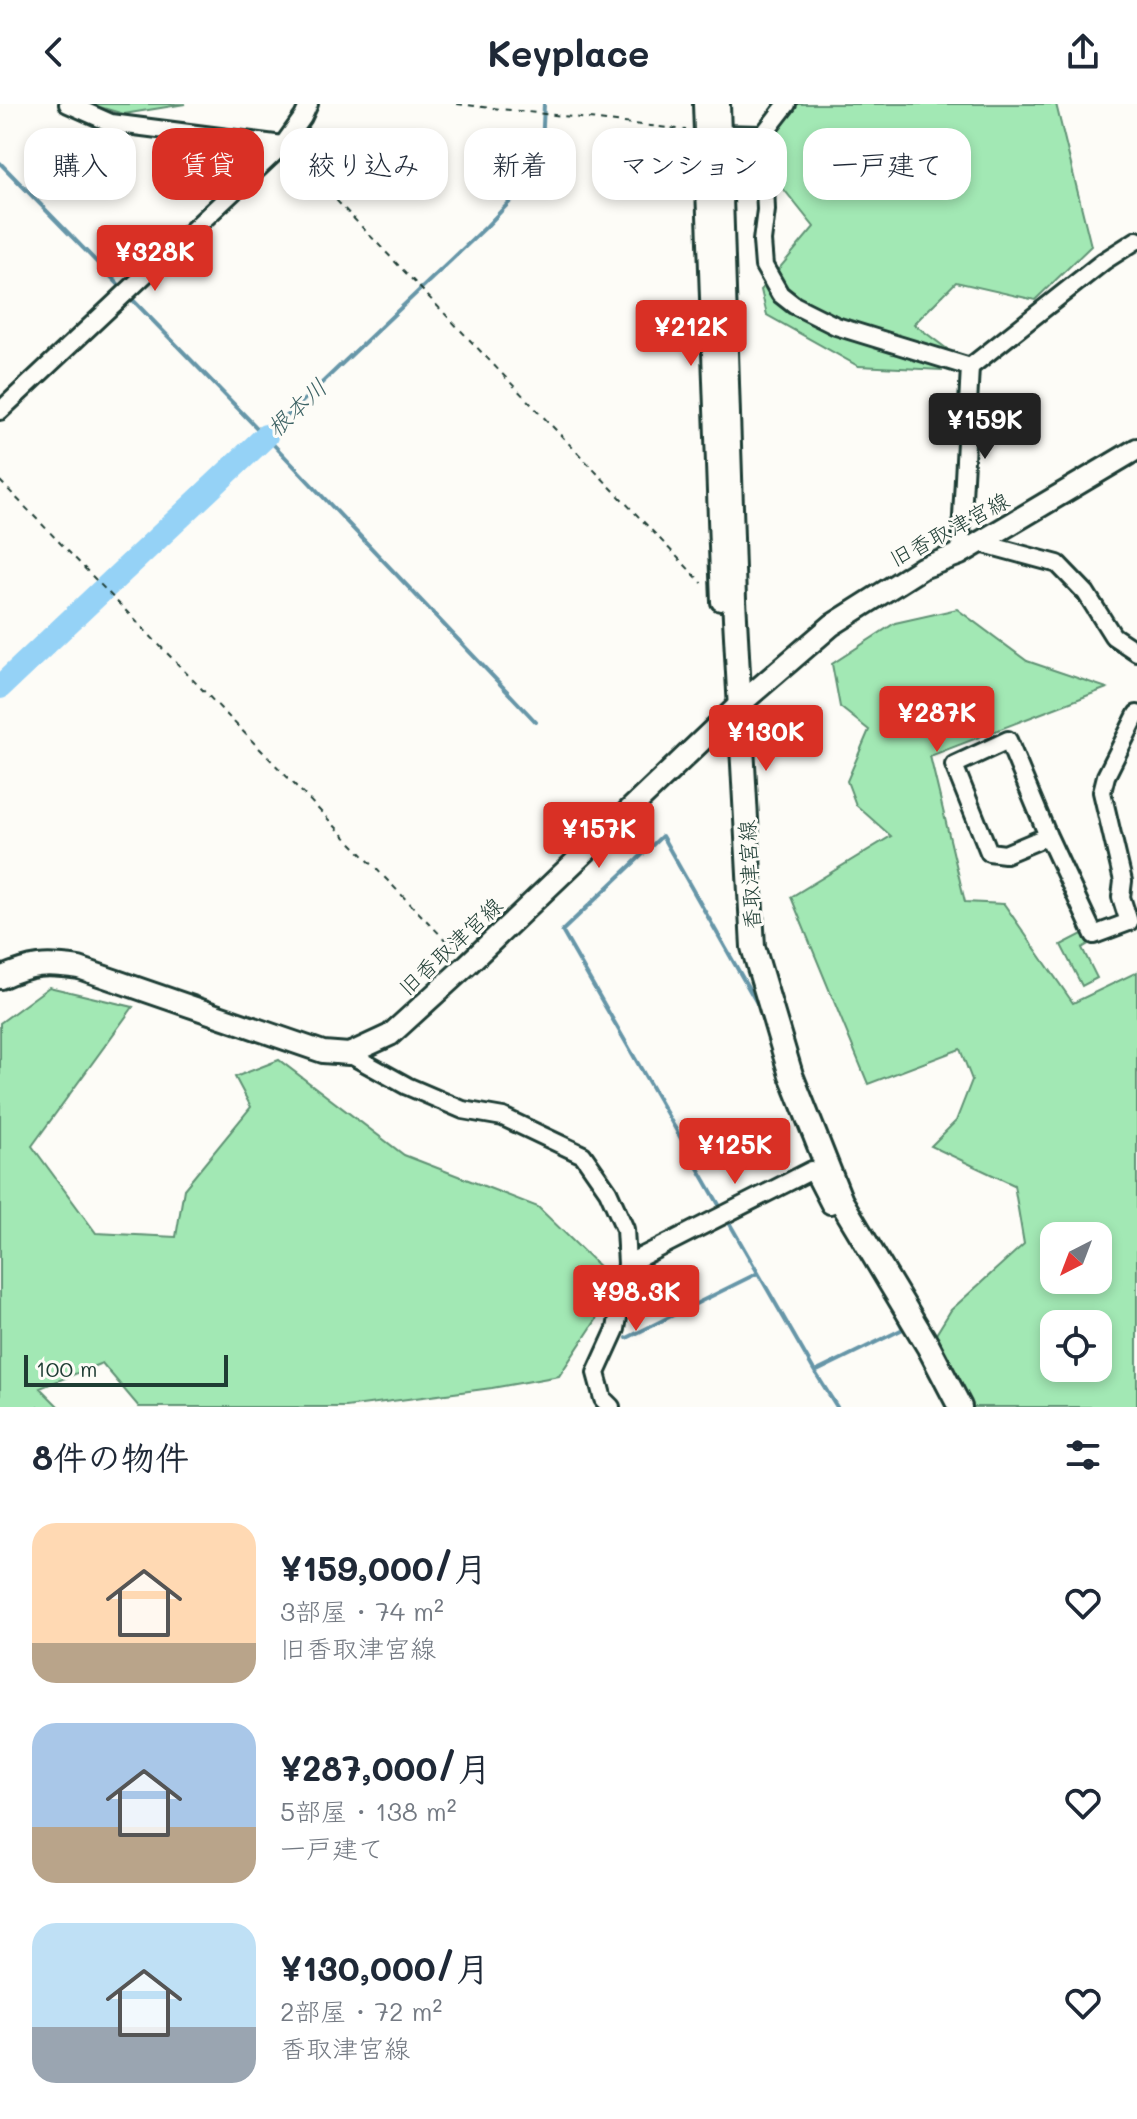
<!DOCTYPE html>
<html lang="ja">
<head>
<meta charset="utf-8">
<style>
	body { margin:0; font-family:Mali,"Klee One",sans-serif; background:#f6f6f7; color:#1f2937; height:100vh; display:flex; flex-direction:column; font-size:30px; white-space:nowrap }
	* { box-sizing:border-box; margin:0 }
	p { font-size:26px; color:#747a83 }
	.icon { flex:none; width:44px; height:44px; fill:none; stroke:currentColor; stroke-width:2; stroke-linecap:round; stroke-linejoin:round }
	.map { position:relative; height:1303px; overflow:hidden }
	.side { display:flex; flex-direction:column; background:#fff; flex:1 }
	.side>* { flex:none }
	.guide { position:absolute; left:24px; top:24px; width:1090px; height:72px; display:flex; gap:16px }
	.needle { width:52px; rotate:222deg }
	.tools { position:absolute; left:1040px; top:1118px; display:grid; gap:16px }
	.tools a { display:grid; place-items:center; width:72px; height:72px; border-radius:16px; background:#fff; box-shadow:0 4px 12px #0003; font-size:40px }
	.scale { position:absolute; left:24px; bottom:20px; width:204px; box-sizing:border-box; padding-left:8px; border:4px solid #1f3d34; border-top:0; font-size:22px; line-height:28px; white-space:nowrap; color:#1f3d34; -webkit-text-stroke:6px #fdfcf7; paint-order:stroke }
	.price { position:absolute; translate:-50% -68px; padding:0 18px; border-radius:8px; background:#d93025; color:#fff; font-size:26px; line-height:52px; filter:drop-shadow(0 2px 4px #0008) }
	.price::after { content:''; position:absolute; left:50%; top:48px; width:24px; height:18px; margin-left:-12px; background:inherit; clip-path:polygon(0 0,100% 0,50% 100%) }
	.price.current { background:#222; color:#fff }
	ul { padding:0; list-style:none }
	li { display:flex; align-items:center; gap:24px; height:200px; padding:0 32px }
	li span { display:grid; place-items:center; flex:none; width:224px; height:160px; border-radius:24px; color:#555 }
	li>.icon { margin-inline-start:auto }
	span .icon { width:96px; height:96px; fill:#fffc; stroke-width:1 }
	li b { font-size:34px }
	h2 { display:flex; justify-content:space-between; align-items:center; height:96px; padding:0 32px; font-size:34px }
	.chip { padding:0 28px; border-radius:24px; background:#fff; box-shadow:0 4px 12px #0003; font-size:28px; line-height:72px }
	.chip.current { background:#d93025; color:#fff }
	header { display:flex; justify-content:space-between; align-items:center; height:104px; padding:0 32px; background:#fff; font-size:36px; font-weight:700 }
	.map>svg:first-child { display:block }
	.green { fill:#a2e8b4; stroke:#609274; stroke-width:2; fill-rule:evenodd }
	.lines { fill:none; stroke-linecap:round; stroke-linejoin:round }
	.stream { stroke:#6696a8; stroke-width:4 }
	.river { stroke:#95d2f6; stroke-width:24 }
	.minor-casing { stroke:#1f3d34; stroke-width:22 }
	.tertiary-casing { stroke:#1f3d34; stroke-width:26 }
	.secondary-casing { stroke:#1f3d34; stroke-width:28 }
	.path { stroke:#1f3d34; stroke-width:2; stroke-dasharray:6 6; stroke-linecap:butt }
	.minor { stroke:#fdfcf7; stroke-width:16 }
	.tertiary { stroke:#fdfcf7; stroke-width:20 }
	.secondary { stroke:#fdfcf7; stroke-width:22 }
	.labels { text-anchor:middle; dominant-baseline:central; stroke-width:6; stroke-linejoin:round; paint-order:stroke }
	.street-label { font-size:22px; fill:#1f3d34; stroke:#fdfcf7 }
	.water-label { font-size:24px; font-style:italic; fill:#3c6264; stroke:#fdfcf7 }
</style>
</head>
<body>
<header><svg class="icon" aria-label="back" viewBox="0 0 24 24"><path d="M15 5l-7 7 7 7"/></svg>Keyplace<svg class="icon" aria-label="share" viewBox="0 0 24 24"><path d="M12 15V3M7 8l5-5 5 5M5 13v7h14v-7"/></svg></header>
<div class="map">
<svg width="1137" height="1303" viewBox="0 0 1137 1303">
	<rect width="100%" height="100%" fill="#fdfcf7"/>
	<filter id="ink" filterUnits="userSpaceOnUse"><feTurbulence type="fractalNoise" baseFrequency=".0125" numOctaves="2"/><feDisplacementMap in="SourceGraphic" scale="16" xChannelSelector="R" yChannelSelector="G"/><feConvolveMatrix kernelMatrix="1 2 1 2 8 2 1 2 1" color-interpolation-filters="sRGB"/></filter>
	<g filter="url(#ink)">
		<path class="green" d="M89 0H185L124 10Z
			M774 0H1056L1091 142 1035 196 956 178 914 220 947 245 942 266 858 262 767 211 761 186 814 123 774 73Z
			M957 505 1027 557 1107 584 930 652 965 798 1004 800 1073 899 1137 868V1303H951L922 1253 951 1206 1024 1140 1014 1081 931 1042 956 1017 972 976 960 945 868 980 791 793 891 732 856 701 847 677 869 626 840 603 832 560 895 519ZM1054 1132H1098V1176H1054ZM1054 1220H1098V1264H1054Z
			M1086 828 1092 838 1082 844 1097 874 1082 882 1061 841Z
			M49 883 133 903 32 1042 96 1129 176 1133 184 1085 251 1003 235 973 279 956 404 1051 538 1103 605 1168 596 1216 559 1272 492 1284 346 1303H139L102 1259 40 1284 59 1303H0V919Z"/>
		<g class="lines">
			<path class="stream" d="M0 59 122 184
				M130 193 257 324
				M266 332 486 123 541 65 544 0
				M272 339 536 618
				M722 1106 562 827 662 732 762 908
				M727 1115 815 1268 837 1303
				M627 1234 758 1169
				M815 1268 903 1225 889 1197"/>
			<path class="river" d="M0 583 266 332"/>
			<defs>
				<path id="minor" d="M68 0 111 19 283 41
					M702 0 720 498
					M787 0 763 31 766 106 762 137 764 162 780 190 794 201 836 222 970 263
					M719 30 763 31
					M0 307 283 41 303 13 309 0
					M980 439 1058 460 1086 489 1113 532 1137 548
					M960 450 970 263 1104 157 1137 136
					M1048 732 1005 750 989 748 954 661 1008 636 1048 732 1094 831 1129 818 1121 793 1123 777 1102 688 1106 672 1137 610
					M349 950 407 982 463 1006 503 1013 583 1051 608 1087 625 1125 627 1160 616 1225 596 1269 603 1295 611 1303
					M627 1160 812 1066 830 1101 841 1097"/>
				<path id="tertiary" d="M0 874C32 860 45 859 79 864L323 948 349 950 390 931 468 860 739 601 832 521 922 464 960 450 1137 345"/>
				<path id="secondary" d="M718 0 734 496 753 843 791 971 841 1097 928 1242 960 1303"/>
			</defs>
			<use href="#minor" class="minor-casing"/>
			<use href="#tertiary" class="tertiary-casing"/>
			<use href="#secondary" class="secondary-casing"/>
			<path class="path" d="M457 0 686 26
				M295 53 702 479
				M0 377 456 847"/>
			<use href="#minor" class="minor"/>
			<use href="#tertiary" class="tertiary"/>
			<use href="#secondary" class="secondary"/>
		</g>
	</g>
	<g class="labels">
		<g class="street-label">
			<text transform="translate(949 425) rotate(-28)">旧香取津宮線</text>
			<text transform="translate(749 771) rotate(-93)">香取津宮線</text>
			<text transform="translate(450 842) rotate(-43)">旧香取津宮線</text>
		</g>
		<g class="water-label">
			<text transform="translate(296 303) rotate(-43)">根本川</text>
		</g>
	</g>
</svg>
<div class="tools">
<a><svg class="needle" viewBox="-14 -14 28 28"><path d="M0-13l5 13h-10z" fill="#e53935"/><path d="M0 13l5-13h-10z" fill="#747a83"/></svg></a>
<a><svg class="icon" aria-label="locate" viewBox="0 0 24 24"><circle cx="12" cy="12" r="6"/><path d="M12 2v4M12 18v4M2 12h4M18 12h4"/></svg></a>
</div>
<div class="scale">100 m</div>
<b class="price" style="left:155px;top:189px">¥328K</b>
<b class="price" style="left:691px;top:264px">¥212K</b>
<b class="price current" style="left:985px;top:357px">¥159K</b>
<b class="price" style="left:937px;top:650px">¥287K</b>
<b class="price" style="left:766px;top:669px">¥130K</b>
<b class="price" style="left:599px;top:766px">¥157K</b>
<b class="price" style="left:735px;top:1082px">¥125K</b>
<b class="price" style="left:636px;top:1229px">¥98.3K</b>
<div class="guide">
<a class="chip">購入</a>
<a class="chip current">賃貸</a>
<a class="chip">絞り込み</a>
<a class="chip">新着</a>
<a class="chip">マンション</a>
<a class="chip">一戸建て</a>
</div>
</div>
<section class="side">
<h2>8件の物件<svg class="icon" aria-label="filters" viewBox="0 0 24 24"><path d="M4 7h16M4 17h16"/><circle cx="9" cy="7" r="2"/><circle cx="15" cy="17" r="2"/></svg></h2>
<ul>
<li><span style="background:linear-gradient(#ffd9b3 75%,#b9a48a 0)"><svg class="icon" aria-label="home" viewBox="0 0 24 24"><path d="M3 11l9-7 9 7M6 9v11h12V9"/></svg></span><div><b>¥159,000/月</b><p>3部屋 · 74 m²</p><p>旧香取津宮線</p></div><svg class="icon" aria-label="heart" viewBox="0 0 24 24"><path d="M12 20l-8-8c-3-5 5-10 8-4 3-6 11-1 8 4z"/></svg></li>
<li><span style="background:linear-gradient(#a9c7e8 65%,#b9a48a 0)"><svg class="icon" aria-label="home" viewBox="0 0 24 24"><path d="M3 11l9-7 9 7M6 9v11h12V9"/></svg></span><div><b>¥287,000/月</b><p>5部屋 · 138 m²</p><p>一戸建て</p></div><svg class="icon" aria-label="heart" viewBox="0 0 24 24"><path d="M12 20l-8-8c-3-5 5-10 8-4 3-6 11-1 8 4z"/></svg></li>
<li><span style="background:linear-gradient(#bfe0f5 65%,#9aa5b1 0)"><svg class="icon" aria-label="home" viewBox="0 0 24 24"><path d="M3 11l9-7 9 7M6 9v11h12V9"/></svg></span><div><b>¥130,000/月</b><p>2部屋 · 72 m²</p><p>香取津宮線</p></div><svg class="icon" aria-label="heart" viewBox="0 0 24 24"><path d="M12 20l-8-8c-3-5 5-10 8-4 3-6 11-1 8 4z"/></svg></li>
</ul>
</section>
</body>
</html>
